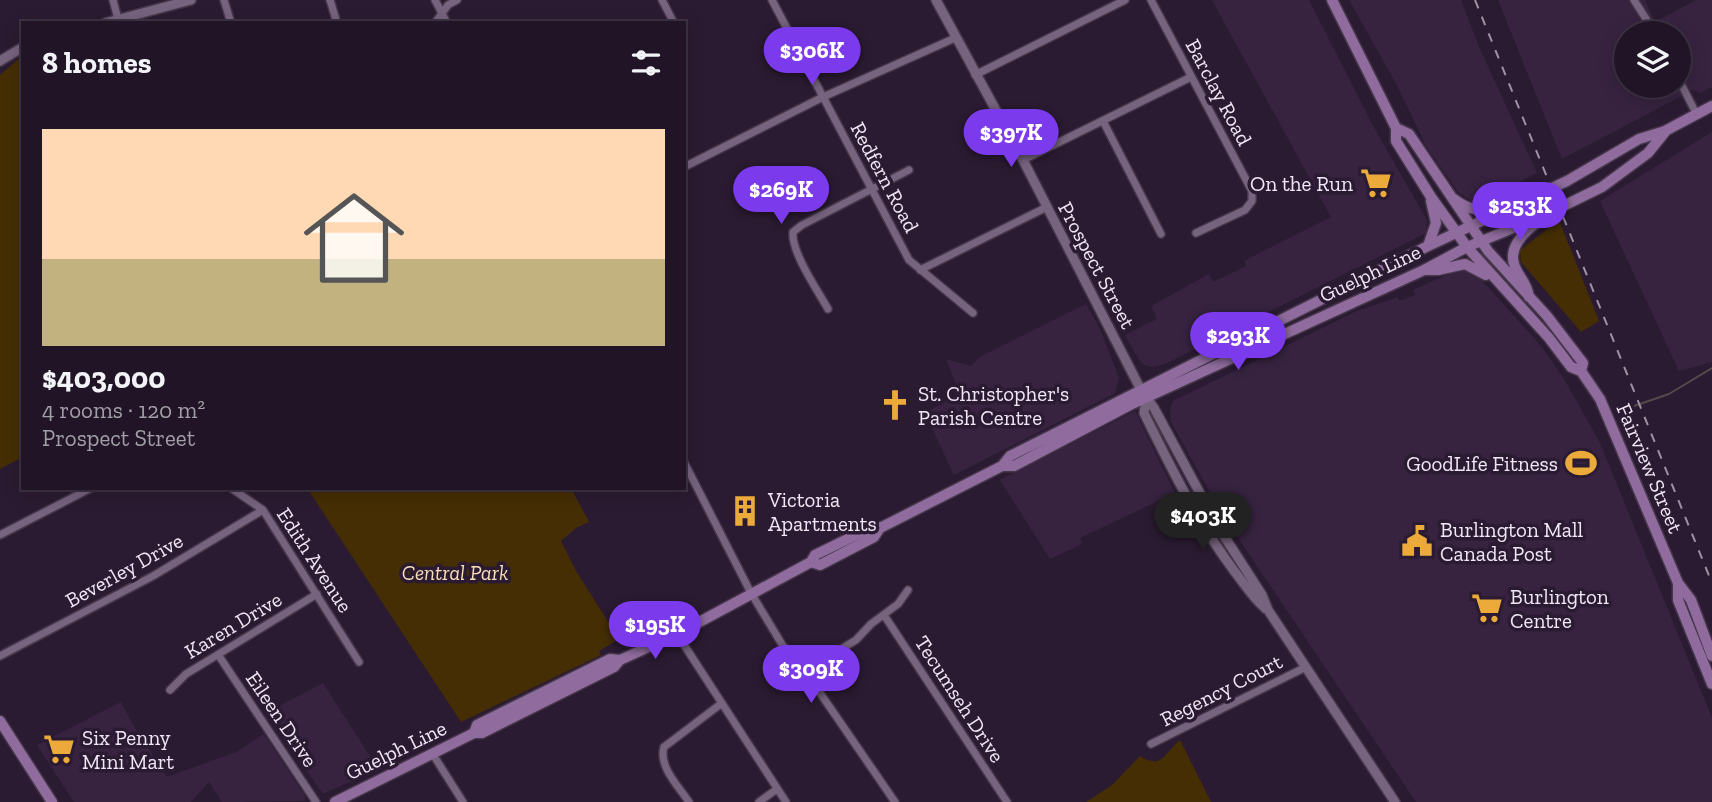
<!DOCTYPE html>
<html lang="en">
<head>
<meta charset="utf-8">
<style>
	body { margin:0; font-family:"Zilla Slab",serif; background:#281d2e; color:#f1f3f6; height:100vh; display:flex; flex-direction:column; font-size:26px; white-space:nowrap }
	* { box-sizing:border-box; margin:0 }
	p { font-size:23px; color:#a29ea7 }
	.icon { flex:none; width:38px; height:38px; fill:none; stroke:currentColor; stroke-width:2; stroke-linecap:round; stroke-linejoin:round }
	.map { position:relative; flex:1; overflow:hidden }
	.sheet { position:absolute; left:21px; top:21px; width:665px; height:469px; display:flex; flex-direction:column; background:#201426; border-radius:0px; box-shadow:0 4px 18px #0003,0 0 0 2px #3d3343 }
	.sheet>* { flex:none }
	.tools { position:absolute; left:1614px; top:21px; display:grid; gap:14px }
	.tools a { display:grid; place-items:center; width:77px; height:77px; border-radius:50%; background:#201426; box-shadow:0 4px 18px #0003,0 0 0 2px #3d3343; font-size:35px }
	.price { position:absolute; translate:-50% -60px; padding:0 16px; border-radius:24px; background:#7c3aed; color:#fff; font-size:23px; line-height:46px; filter:drop-shadow(0 2px 4px #0008) }
	.price::after { content:''; position:absolute; left:50%; top:42px; width:21px; height:16px; margin-left:-10px; background:inherit; clip-path:polygon(0 0,100% 0,50% 100%) }
	.price.on { background:#222; color:#fff }
	ul { padding:0; list-style:none }
	li { display:grid; align-content:center; gap:14px; height:371px; padding:0 21px }
	li span { display:grid; place-items:center; height:217px; border-radius:0px; color:#555 }
	li>.icon { margin-inline-start:auto }
	span .icon { width:126px; height:126px; fill:#fffc; stroke-width:1 }
	li b { font-size:30px }
	h2 { display:flex; justify-content:space-between; align-items:center; height:84px; padding:0 21px; font-size:30px }
	.map>svg:first-child { display:block }
	.built { fill:#372340; fill-rule:evenodd }
	.green { fill:#452e04 }
	.lines { fill:none; stroke-linecap:round; stroke-linejoin:round }
	.stream { stroke:#56494a; stroke-width:2 }
	.minor-casing { stroke:#45364a; stroke-width:10 }
	.tertiary-casing { stroke:#45364a; stroke-width:12 }
	.secondary-casing { stroke:#45364a; stroke-width:13 }
	.minor { stroke:#76637e; stroke-width:7 }
	.tertiary { stroke:#76637e; stroke-width:9 }
	.secondary { stroke:#8f6c9d; stroke-width:10 }
	.rail { stroke:#9f92a4; stroke-width:2; stroke-dasharray:9 9; stroke-linecap:butt }
	.labels { text-anchor:middle; dominant-baseline:central; stroke-width:7; stroke-linejoin:round; paint-order:stroke }
	.street-label { font-size:21px; fill:#f1e6f6; stroke:#2b1b32 }
	.poi-label { font-size:21px; fill:#f1e6f6; stroke:#2b1b32; text-anchor:start }
	.park-label { font-size:21px; font-style:italic; fill:#f9deb7; stroke:#2b1b32 }
</style>
</head>
<body>
<div class="map">
<svg width="1712" height="802" viewBox="0 0 1712 802">
	<rect width="100%" height="100%" fill="#2b1b32"/>
	<path class="built" d="M1212 0H1309L1372 124 1427 220 1426 233 1163 365 1152 367 1144 365 1138 358 1125 335 1157 319 1151 306 1209 274 1213 282 1246 266 1244 261 1331 217Z
		M1349 0H1461L1479 47 1537 173 1480 202 1471 201 1458 192 1426 146 1397 85Z
		M1498 0H1645L1655 22 1696 0H1712V87L1700 93 1693 90 1562 159ZM1626 33H1678V86H1626Z
		M1712 132V362L1679 371 1600 201Z
		M1464 270 1479 277 1541 346 1564 379 1600 443 1712 718V802H1416L1222 514 1171 422 1170 409 1173 401 1357 311 1398 297 1399 301 1415 295 1413 290 1455 271Z
		M1086 304 1101 331 1119 378 1115 393 954 475 925 413 960 394 946 359 971 366 980 357Z
		M1135 411 1175 493 1080 538 1082 544 1050 559 1000 480Z
		M323 683 378 769 323 794 266 713Z
		M121 702 133 725 167 777 236 752 264 734 305 796V801L222 802 209 782 191 802H74L37 745Z"/>
	<path class="green" d="M23 55V457L0 469V75Z
		M1559 220 1599 321 1581 332 1521 262 1520 250Z
		M307 488H571L589 522 576 528 561 541 576 571 619 639 599 651 601 655 461 722Z
		M1180 740 1211 802H1086L1112 785 1140 756C1163 770 1164 753 1180 740Z"/>
	<g class="lines">
		<path class="stream" d="M1634 406 1669 394 1712 368"/>
		<defs>
			<path id="minor" d="M113 0 118 19
				M224 0 231 23
				M330 0 337 23
				M435 0 447 23
				M662 0 674 23
				M772 0 909 260 973 313
				M1151 0 1252 191V201L1245 210 1196 233
				M1634 0 1655 33
				M435 23 448 5 457 0
				M975 75 1125 0
				M1678 78 1696 113
				M1103 121 1161 234
				M1023 160 1191 77
				M684 167 823 97 955 38
				M920 270 1047 207
				M828 309C818 291 791 252 793 232L802 225 909 170
				M684 462 751 593 783 646 805 671 895 802
				M231 488 263 510 359 662
				M0 535 91 488
				M884 615 1007 802
				M677 634 786 802
				M0 656 153 576 263 510
				M219 656 316 802
				M805 671 856 640 871 624 898 604 908 590
				M170 690 186 674 317 594
				M1151 744 1306 667
				M432 753 463 802
				M689 802C679 787 658 766 664 747L722 703
				M759 802 777 789"/>
			<path id="tertiary" d="M936 0 1023 160 1141 390 1154 408 1217 525 1262 595 1268 610 1395 802
				M105 23 191 0
				M0 61 23 47
				M1146 398 1144 413C1171 468 1198 523 1235 572 1245 585 1253 598 1266 609"/>
			<path id="secondary" d="M1332 0 1396 128V141L1431 197 1467 247 1549 338 1571 367 1581 371 1600 399 1678 583 1691 600 1712 656
				M1396 128 1409 134 1488 251 1547 316 1583 363 1581 371
				M1454 199C1470 212 1483 210 1502 209
				M1428 246 1436 223 1431 201
				M1425 270H1438L1465 264 1486 275
				M1529 297C1527 283 1520 279 1515 267 1507 248 1525 231 1539 221
				M1002 466H1014L1130 405 1424 270 1467 247 1547 214 1602 187 1648 153 1665 132
				M811 562 820 565 874 537 880 528 1002 466 1010 456 1428 246 1567 181 1639 139 1665 131 1712 106
				M1678 583V600L1712 684
				M0 721 52 802
				M474 733 477 725 610 659 620 660
				M335 802 474 733H482L614 667 620 660 677 634 811 562 815 555 872 527 880 528"/>
		</defs>
		<use href="#minor" class="minor-casing"/>
		<use href="#tertiary" class="tertiary-casing"/>
		<use href="#secondary" class="secondary-casing"/>
		<use href="#minor" class="minor"/>
		<use href="#tertiary" class="tertiary"/>
		<use href="#secondary" class="secondary"/>
		<path class="rail" d="M1475 0 1712 583"/>
	</g>
	<defs>
		<symbol id="supermarket-bare" viewBox="-9 -9 18 18"><path d="M-6-5.5h2.5l.6 2H6L4.5 2H-2.5L-4.4-4H-6ZM-1.5 3.2a1.3 1.3 0 1 0 .1 0ZM3 3.2a1.3 1.3 0 1 0 .1 0Z" fill="#ebaa39" stroke="#2b1b32" stroke-width="2.5" paint-order="stroke"/></symbol>
		<symbol id="church-bare" viewBox="-9 -9 18 18"><path d="M-1.2-6h2.4v3.5h3.3v2.4h-3.3V6h-2.4V-.1h-3.3v-2.4h3.3Z" fill="#ebaa39" stroke="#2b1b32" stroke-width="2.5" paint-order="stroke"/></symbol>
		<symbol id="stadium-bare" viewBox="-9 -9 18 18"><path d="M0-5a6.5 5 0 1 0 0 10a6.5 5 0 1 0 0-10ZM-3.5-1.8h7v3.6h-7Z" fill="#ebaa39" stroke="#2b1b32" stroke-width="2.5" paint-order="stroke"/></symbol>
		<symbol id="building-bare" viewBox="-9 -9 18 18"><path d="M-4-6H4V6H1V3H-1V6H-4ZM-2.5-4.3h1.7v1.8h-1.7ZM.8-4.3h1.7v1.8H.8ZM-2.5-1h1.7V.8h-1.7ZM.8-1h1.7V.8H.8Z" fill="#ebaa39" stroke="#2b1b32" stroke-width="2.5" paint-order="stroke"/></symbol>
		<symbol id="civic-bare" viewBox="-9 -9 18 18"><path d="M-.6-6.5H3V-4.5H.6V-3L4-1V1h2V6H-6V1h2V-1L-.6-3ZM-1.2 2.5V6h2.4V2.5Z" fill="#ebaa39" stroke="#2b1b32" stroke-width="2.5" paint-order="stroke"/></symbol>
	</defs>
	<g fill-rule="evenodd">
		<use href="#supermarket-bare" x="1354" y="161" width="44" height="44"/>
		<use href="#church-bare" x="873" y="383" width="44" height="44"/>
		<use href="#stadium-bare" x="1559" y="441" width="44" height="44"/>
		<use href="#building-bare" x="723" y="489" width="44" height="44"/>
		<use href="#civic-bare" x="1395" y="519" width="44" height="44"/>
		<use href="#supermarket-bare" x="1465" y="586" width="44" height="44"/>
		<use href="#supermarket-bare" x="37" y="727" width="44" height="44"/>
	</g>
	<g class="labels">
		<g class="street-label">
			<text transform="translate(1219 92) rotate(62)">Barclay Road</text>
			<text transform="translate(885 177) rotate(62)">Redfern Road</text>
			<text transform="translate(1097 265) rotate(62)">Prospect Street</text>
			<text transform="translate(1370 273) rotate(-25)">Guelph Line</text>
			<text transform="translate(1650 468) rotate(67)">Fairview Street</text>
			<text transform="translate(315 560) rotate(57)">Edith Avenue</text>
			<text transform="translate(124 570) rotate(-29)">Beverley Drive</text>
			<text transform="translate(233 625) rotate(-31)">Karen Drive</text>
			<text transform="translate(1221 690) rotate(-27)">Regency Court</text>
			<text transform="translate(960 699) rotate(57)">Tecumseh Drive</text>
			<text transform="translate(282 719) rotate(56)">Eileen Drive</text>
			<text transform="translate(396 750) rotate(-26)">Guelph Line</text>
		</g>
		<g class="poi-label">
			<text x="1353" y="183" text-anchor="end">On the Run</text>
			<text x="918" y="393">St. Christopher's<tspan x="918" dy="24">Parish Centre</tspan></text>
			<text x="1558" y="463" text-anchor="end">GoodLife Fitness</text>
			<text x="768" y="499">Victoria<tspan x="768" dy="24">Apartments</tspan></text>
			<text x="1440" y="529">Burlington Mall<tspan x="1440" dy="24">Canada Post</tspan></text>
			<text x="1510" y="596">Burlington<tspan x="1510" dy="24">Centre</tspan></text>
			<text x="82" y="737">Six Penny<tspan x="82" dy="24">Mini Mart</tspan></text>
		</g>
		<g class="park-label">
			<text x="455" y="572">Central Park</text>
		</g>
	</g>
</svg>
<div class="tools">
<a><svg class="icon" aria-label="layers" viewBox="0 0 24 24"><path d="M12 4l9 5-9 5-9-5zM3 14l9 5 9-5"/></svg></a>
</div>
<b class="price" style="left:812px;top:87px">$306K</b>
<b class="price" style="left:1011px;top:169px">$397K</b>
<b class="price" style="left:781px;top:226px">$269K</b>
<b class="price" style="left:1520px;top:242px">$253K</b>
<b class="price" style="left:1238px;top:372px">$293K</b>
<b class="price on" style="left:1203px;top:552px">$403K</b>
<b class="price" style="left:655px;top:661px">$195K</b>
<b class="price" style="left:811px;top:705px">$309K</b>
<section class="sheet">
<h2>8 homes<svg class="icon" aria-label="filters" viewBox="0 0 24 24"><path d="M4 7h16M4 17h16"/><circle cx="9" cy="7" r="2"/><circle cx="15" cy="17" r="2"/></svg></h2>
<ul>
<li><span style="background:linear-gradient(#ffd9b3 60%,#c2b280 0)"><svg class="icon" aria-label="home" viewBox="0 0 24 24"><path d="M3 11l9-7 9 7M6 9v11h12V9"/></svg></span><div><b>$403,000</b><p>4 rooms · 120 m²</p><p>Prospect Street</p></div></li>
</ul>
</section>
</div>
</body>
</html>
